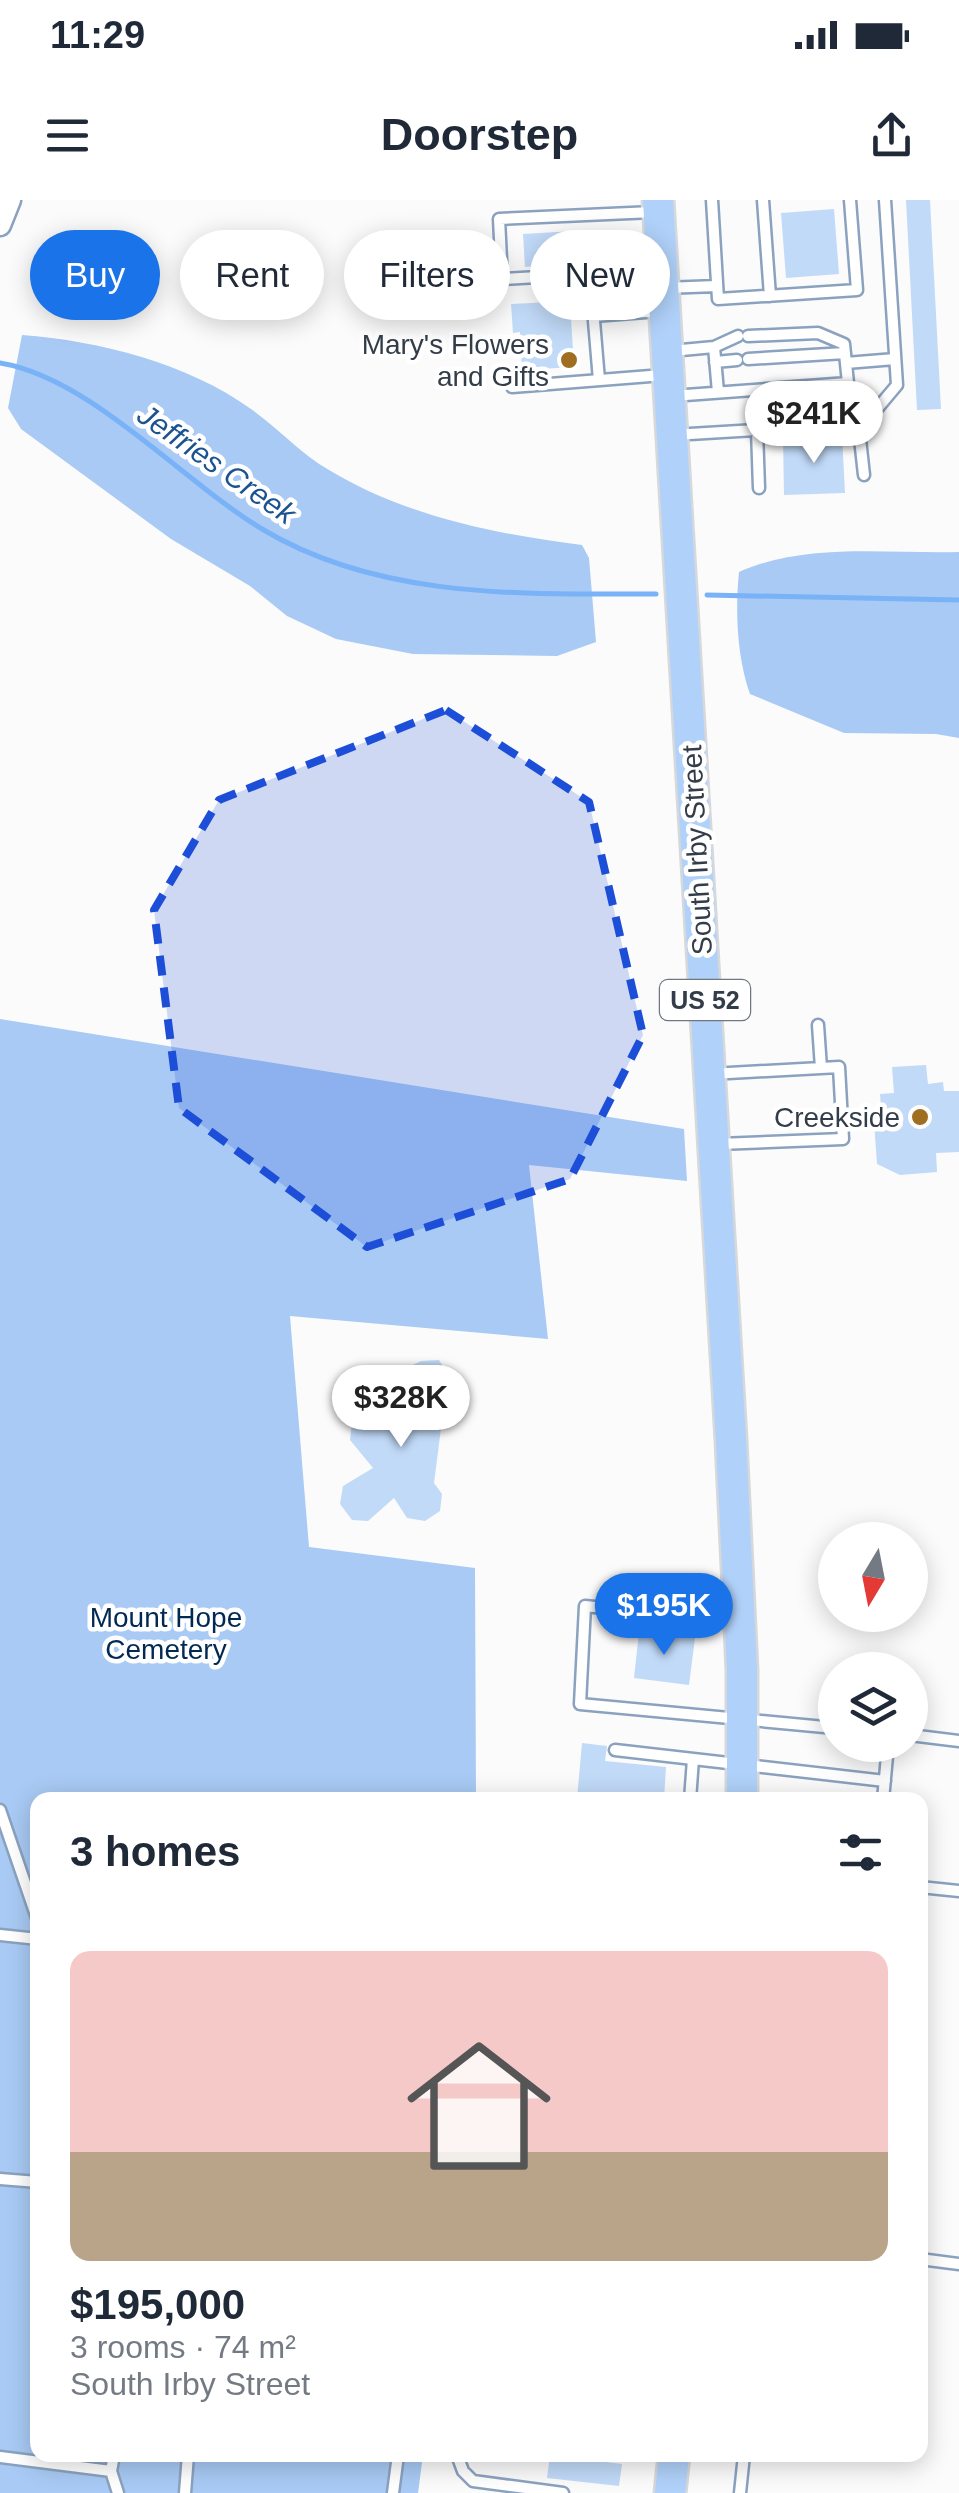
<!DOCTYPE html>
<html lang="en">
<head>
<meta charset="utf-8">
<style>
	body { margin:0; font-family:Helvetica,sans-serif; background:#f6f6f7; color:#1f2937; height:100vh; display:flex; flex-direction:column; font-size:38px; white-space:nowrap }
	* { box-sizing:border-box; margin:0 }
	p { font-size:32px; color:#747a83 }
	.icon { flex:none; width:55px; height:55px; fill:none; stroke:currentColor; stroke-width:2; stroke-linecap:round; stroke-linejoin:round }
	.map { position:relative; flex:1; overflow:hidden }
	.side { position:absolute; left:30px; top:1592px; width:898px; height:670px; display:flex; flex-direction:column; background:#fff; border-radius:20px; box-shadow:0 5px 25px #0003 }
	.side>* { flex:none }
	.top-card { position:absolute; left:30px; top:30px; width:900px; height:90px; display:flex; gap:20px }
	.needle { width:65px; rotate:190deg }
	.controls { position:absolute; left:818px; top:1322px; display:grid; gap:20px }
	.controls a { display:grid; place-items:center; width:110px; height:110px; border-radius:50%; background:#fff; box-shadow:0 5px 25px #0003; font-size:50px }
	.price { position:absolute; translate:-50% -85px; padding:0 22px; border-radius:35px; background:#fff; color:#222; font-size:32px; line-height:65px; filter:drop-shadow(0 2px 5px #0008) }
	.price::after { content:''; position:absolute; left:50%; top:60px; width:30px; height:22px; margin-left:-15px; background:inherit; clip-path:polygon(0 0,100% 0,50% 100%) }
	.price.active { background:#1a73e8; color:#fff }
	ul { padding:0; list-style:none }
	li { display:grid; align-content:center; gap:20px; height:530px; padding:0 40px }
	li+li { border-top:2px solid #e0e1e3 }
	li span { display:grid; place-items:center; height:310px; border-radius:20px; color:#555 }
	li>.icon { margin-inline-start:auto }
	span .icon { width:180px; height:180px; fill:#fffc; stroke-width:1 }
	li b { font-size:42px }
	h2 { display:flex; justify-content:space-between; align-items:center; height:120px; padding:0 40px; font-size:42px }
	.tag { padding:0 35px; border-radius:45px; background:#fff; box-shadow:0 5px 25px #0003; font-size:35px; line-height:90px }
	.tag.active { background:#1a73e8; color:#fff }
	.status { display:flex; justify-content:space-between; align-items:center; height:70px; padding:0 50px; background:#fff; direction:ltr }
	.status svg { height:28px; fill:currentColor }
	header { display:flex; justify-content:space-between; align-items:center; height:130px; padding:0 40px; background:#fff; font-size:45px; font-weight:700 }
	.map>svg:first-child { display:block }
	.green { fill:#a8caf4 }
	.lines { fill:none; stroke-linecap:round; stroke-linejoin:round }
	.stream { stroke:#79b2f7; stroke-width:5 }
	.building { fill:#c1daf8 }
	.service-casing { stroke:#8ba2bf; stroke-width:15 }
	.minor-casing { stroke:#8ba2bf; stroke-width:25 }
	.primary-casing { stroke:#d6d8db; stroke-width:35 }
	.service { stroke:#fff; stroke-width:10 }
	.minor { stroke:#fff; stroke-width:20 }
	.primary { stroke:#b0d1f9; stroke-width:30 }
	.marked { fill:#1d4ed8; fill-opacity:0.2; stroke:#1d4ed8; stroke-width:8; stroke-dasharray:20 12; stroke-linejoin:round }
	.poi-dot { fill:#9f6e22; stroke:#fff; stroke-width:4 }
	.labels { text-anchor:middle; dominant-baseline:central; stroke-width:9; stroke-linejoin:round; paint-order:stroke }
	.shield { fill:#fff; stroke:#707780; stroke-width:2.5 }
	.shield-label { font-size:25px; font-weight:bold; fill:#333d49 }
	.poi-label { font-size:28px; fill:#333d49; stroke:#fff; text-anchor:end }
	.street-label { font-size:28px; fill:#333d49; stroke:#fff }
	.park-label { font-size:28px; fill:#012953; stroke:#fff }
	.water-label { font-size:30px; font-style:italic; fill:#1b5391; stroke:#fff }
</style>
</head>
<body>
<div class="status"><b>11:29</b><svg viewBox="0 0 49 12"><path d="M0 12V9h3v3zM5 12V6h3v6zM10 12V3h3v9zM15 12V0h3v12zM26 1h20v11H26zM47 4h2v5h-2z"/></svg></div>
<header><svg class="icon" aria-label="menu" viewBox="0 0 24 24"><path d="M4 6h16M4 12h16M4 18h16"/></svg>Doorstep<svg class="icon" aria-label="share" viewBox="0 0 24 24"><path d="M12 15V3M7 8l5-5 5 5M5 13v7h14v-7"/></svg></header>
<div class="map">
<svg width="959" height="2293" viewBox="0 0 959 2293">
	<rect width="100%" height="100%" fill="#fbfbfb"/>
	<path class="green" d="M22 135C100 141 187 163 251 209 278 228 300 253 329 270 405 316 495 334 582 345L589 358 596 442 557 456 413 454 336 439 287 416 250 386 171 339 21 229 8 208Z
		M959 352V538L936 534 844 533 750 494C737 457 735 411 739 372 806 342 887 354 959 352Z
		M0 819 684 929 687 981 529 965 548 1139 290 1116 309 1347 475 1368 476 1600H38V2255H423L418 2293H0Z"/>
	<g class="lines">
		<path class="stream" d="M0 163C91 178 182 281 262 329 380 400 524 394 656 394
			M707 395 959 400"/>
	</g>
	<path class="building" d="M906 0H930L941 209 917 210Z
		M834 9 839 74 786 78 781 13Z
		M574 31 576 63 525 67 523 34Z
		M570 101 574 167 522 170 520 132 513 133 511 104Z
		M842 236 845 293 784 295 783 238Z
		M926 865 928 884 943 882 944 891H959V952L936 953 937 972 900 975 877 964 874 922 882 921 880 894 894 893 892 867Z
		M439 1160 448 1174 434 1283 442 1294 440 1311 425 1321 407 1318 394 1298 368 1321 352 1320 340 1304 343 1286 373 1268 350 1240 352 1222 366 1213 399 1217 406 1168 421 1161Z
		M639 1432 695 1438 689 1485 634 1478Z
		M582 1543 607 1546 605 1561 666 1567 664 1600 577 1599Z
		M550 2255 622 2264 619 2286 547 2278Z"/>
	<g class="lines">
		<defs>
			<path id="service" d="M712 0 718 99 857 90 850 0
				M763 0 770 96
				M653 12 499 19 502 79 656 70
				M590 74 599 180
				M664 88 717 86
				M594 116 659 111
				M714 147 718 192
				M671 151 714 147 738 136
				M748 159 845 153
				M715 162 737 160
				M846 163 895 159
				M512 187 663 175
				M672 196 848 183 844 144 818 133 748 136
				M858 221 864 275
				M757 230 759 288
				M673 235 854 224 876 210 897 185 885 0
				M818 825 821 868
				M711 874 839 867 843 939 719 944
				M738 1422 585 1406 580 1504 835 1528
				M910 1535 959 1541
				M615 1550 885 1581
				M690 1600 693 1559
				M883 1600 888 1545
				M0 1610 38 1721
				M920 1687 959 1691
				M0 1735 38 1739
				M0 1979 38 1982
				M920 2059 959 2064
				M457 2255 463 2271 473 2281 563 2293
				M0 2257 111 2271 114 2255
				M111 2271 118 2293
				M185 2293 188 2255
				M393 2293 398 2255
				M740 2293 744 2255"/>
			<path id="minor" d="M0 25 10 0"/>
			<path id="primary" d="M658 0 731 1240 742 1470V1600
				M670 2293 674 2255"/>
		</defs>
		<use href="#service" class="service-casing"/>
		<use href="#minor" class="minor-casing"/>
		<use href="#primary" class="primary-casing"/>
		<use href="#service" class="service"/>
		<use href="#minor" class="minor"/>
		<use href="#primary" class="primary"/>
	</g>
	<path class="marked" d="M446 510 589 602 643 835 570 979 367 1047 179 908 154 710 219 600Z"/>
	<g class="poi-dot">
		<circle cx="569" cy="160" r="10"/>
		<circle cx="920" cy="917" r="10"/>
	</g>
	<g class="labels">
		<rect class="shield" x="660" y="780" width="90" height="40" rx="8"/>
		<g class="shield-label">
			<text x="705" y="800">US 52</text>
		</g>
		<g class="poi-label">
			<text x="549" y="144">Mary's Flowers<tspan x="549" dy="32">and Gifts</tspan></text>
			<text x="900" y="917">Creekside</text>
		</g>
		<g class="street-label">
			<text transform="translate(697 650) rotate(-93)">South Irby Street</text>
		</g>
		<g class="park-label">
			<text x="166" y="1417">Mount Hope<tspan x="166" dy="32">Cemetery</tspan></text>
		</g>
		<g class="water-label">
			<text transform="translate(217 264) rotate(35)">Jeffries Creek</text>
		</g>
	</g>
</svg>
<div class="controls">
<a><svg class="needle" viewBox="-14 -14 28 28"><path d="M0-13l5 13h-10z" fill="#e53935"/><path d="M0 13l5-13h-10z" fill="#747a83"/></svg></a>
<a><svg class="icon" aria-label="layers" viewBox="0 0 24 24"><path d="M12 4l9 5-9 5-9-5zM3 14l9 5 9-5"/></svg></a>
</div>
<b class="price" style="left:814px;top:266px">$241K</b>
<b class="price" style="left:401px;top:1250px">$328K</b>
<b class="price active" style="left:664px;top:1458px">$195K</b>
<div class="top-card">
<a class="tag active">Buy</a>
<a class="tag">Rent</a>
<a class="tag">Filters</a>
<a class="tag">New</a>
</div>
<section class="side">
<h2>3 homes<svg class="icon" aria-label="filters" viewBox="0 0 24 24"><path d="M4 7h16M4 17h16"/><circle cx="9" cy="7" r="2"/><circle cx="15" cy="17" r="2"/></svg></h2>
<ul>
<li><span style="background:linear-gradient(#f6c9c9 65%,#b9a48a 0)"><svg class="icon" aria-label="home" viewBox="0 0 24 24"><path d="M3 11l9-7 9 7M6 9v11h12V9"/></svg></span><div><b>$195,000</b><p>3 rooms · 74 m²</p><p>South Irby Street</p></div></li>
</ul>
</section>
</div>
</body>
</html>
